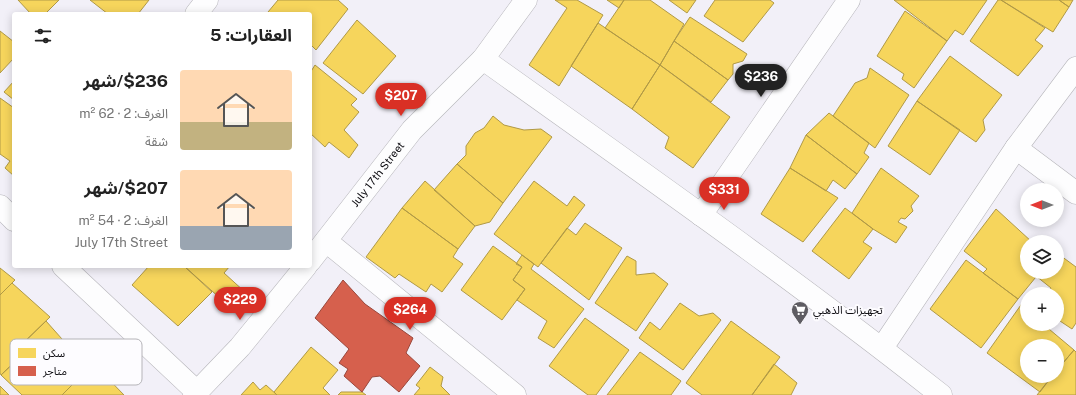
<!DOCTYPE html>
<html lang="ar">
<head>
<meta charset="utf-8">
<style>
	body { margin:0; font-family:"Public Sans","Noto Sans Arabic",sans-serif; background:#f6f6f6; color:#222; direction:rtl; height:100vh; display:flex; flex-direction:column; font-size:15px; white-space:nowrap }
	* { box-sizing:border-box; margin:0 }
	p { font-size:13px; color:#767676 }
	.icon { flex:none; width:22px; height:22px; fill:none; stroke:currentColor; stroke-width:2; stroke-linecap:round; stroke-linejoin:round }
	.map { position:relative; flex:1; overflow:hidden; direction:ltr }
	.side { position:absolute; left:12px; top:12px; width:300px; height:256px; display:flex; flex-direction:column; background:#fff; border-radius:4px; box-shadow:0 2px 10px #0003; direction:rtl }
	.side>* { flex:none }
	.needle { width:26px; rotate:270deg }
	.tools { position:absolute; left:1020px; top:183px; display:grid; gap:8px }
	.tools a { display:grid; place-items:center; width:44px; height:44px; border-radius:50%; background:#fff; box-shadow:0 2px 10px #0003; font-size:20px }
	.price { position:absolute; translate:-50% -34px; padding:0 9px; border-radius:14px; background:#d93025; color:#fff; font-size:13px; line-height:26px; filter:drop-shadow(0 1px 2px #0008) }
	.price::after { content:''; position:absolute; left:50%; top:24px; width:12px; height:9px; margin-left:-6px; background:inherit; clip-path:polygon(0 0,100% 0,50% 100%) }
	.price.selected { background:#222; color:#fff }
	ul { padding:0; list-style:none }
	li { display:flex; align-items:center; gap:12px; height:100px; padding:0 20px }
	li span { display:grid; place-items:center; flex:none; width:112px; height:80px; border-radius:4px; color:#555 }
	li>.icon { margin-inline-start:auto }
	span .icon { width:48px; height:48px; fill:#fffc; stroke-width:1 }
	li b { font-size:17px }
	h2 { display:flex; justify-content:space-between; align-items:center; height:48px; padding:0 20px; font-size:17px }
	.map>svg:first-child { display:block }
	.homes { fill:#f6d55c; stroke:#b09946 }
	.shops { fill:#d6604d; stroke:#9a473b }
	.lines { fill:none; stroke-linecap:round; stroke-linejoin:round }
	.minor-casing { stroke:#b6b5ba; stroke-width:23 }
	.minor { stroke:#fdfdfe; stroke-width:22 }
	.labels { text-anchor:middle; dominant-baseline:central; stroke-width:4; stroke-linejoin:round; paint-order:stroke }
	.street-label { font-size:11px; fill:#0e0d12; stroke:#fdfcff }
	.poi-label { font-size:11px; fill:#0e0d12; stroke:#fdfcff; text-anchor:start }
	.key { fill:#fdfcff; stroke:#b5b4b8; stroke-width:1 }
	.key-label { font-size:11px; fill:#0e0d12 }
</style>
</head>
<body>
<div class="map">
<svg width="1076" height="395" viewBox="0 0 1076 395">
	<rect width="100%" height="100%" fill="#f2f0f8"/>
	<path class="homes" d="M18 0H59L45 14H31Z
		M90 0H149L138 14H108Z
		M278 0H338L348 9 316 50 310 44V14H270L268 12Z
		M555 0H577L603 15 559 86 529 65 567 8Z
		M607 0H624L619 8Z
		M624 0H650L684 24 660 65 605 28Z
		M669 0H696L687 13Z
		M715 0H770L774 3 743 42 704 16Z
		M894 0H987L963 35 955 30 947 41Z
		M998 0H1001L1045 28 1035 40 1043 46 1018 76 970 41Z
		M1001 0H1059L1069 7 1053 32Z
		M1059 0H1073L1069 7Z
		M905 11 947 41 914 88 902 79 904 74 877 56Z
		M690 17 747 54 743 61 733 64V74L728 80 674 41Z
		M357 20 396 56 363 94 323 63Z
		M598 23 660 65 632 109 571 66Z
		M0 31 14 42V58L0 73Z
		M674 41 728 80 711 102 660 65Z
		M950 56 1002 95 983 120 985 130 976 142 917 101Z
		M315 65 357 99 351 105 359 112 344 130 358 145 349 158 329 142 325 147 310 133V73Z
		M660 65 730 117 693 168 665 148 669 137 632 109Z
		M870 68 909 95 875 148 833 116 855 83 867 78Z
		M14 81V100L4 92Z
		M0 98 14 108V176L5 168 10 161 0 154Z
		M917 101 960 130 930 175 888 146Z
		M829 113 869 143 864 153 869 157 857 174 806 135Z
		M493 116 504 125 524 130 541 129 552 137 503 203 457 164 466 155V146L475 133 484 128Z
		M806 135 857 174 845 189 833 180 826 191 790 168Z
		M457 164 503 203 490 222 475 226 434 190Z
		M790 168 838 198 803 242 761 214Z
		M881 168 919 196 911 206 913 211 905 219 901 218 898 222 907 227 896 243 873 229 852 213Z
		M425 181 475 226 458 249 402 208Z
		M534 181 567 206 574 196 585 205 538 267 494 234Z
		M402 208 458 249 453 257 463 264 442 292 431 284 426 292 399 274 395 278 366 257Z
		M845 208 873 229 863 242 872 248 849 279 812 251Z
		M996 209 1032 242H1027V272H1040L1018 299 983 273 987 269 964 251Z
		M585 223 622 248 589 300 541 263 567 228 576 235Z
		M493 246 522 267 513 280 525 289 502 320 461 290Z
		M1057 253 1076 267V323L1072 329 1057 319V294H1048L1051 288 1036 276 1040 272H1057Z
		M522 255 534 264 531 269 584 309 554 348 538 338 547 321 517 300 525 289 513 280 522 267 516 264Z
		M627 256 636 261V275L654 273 668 284 636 331 595 303Z
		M966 260 1018 299 981 348 930 309Z
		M149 266H184L212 292 178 326 132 285Z
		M184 266H230L224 273 245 292 230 307Z
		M0 268 15 280 0 295Z
		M12 283 50 317 16 350 22 355 1 375 0 373V295Z
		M1023 302 1027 304V324H1043L1074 350 1057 370V346H1027V376H1052L1040 392 987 353Z
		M680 303 699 316 713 313 721 320 683 370 639 338 650 322 660 330Z
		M585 318 629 350 596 395H588L549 366Z
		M46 321 70 348 64 355 83 374 62 395H22L1 375 22 355 16 350Z
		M731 321 780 357 752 395H702L686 383Z
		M311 347 338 370 323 388 330 395H277L274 392Z
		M1074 350 1076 352V395H1037L1052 376H1057V370Z
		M640 352 681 381 671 395H607Z
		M93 363 124 395H62L83 374Z
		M774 364 797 383 791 395H752Z
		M430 367 443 377 441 386 450 395H414L420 388 416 385Z
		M253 382 260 390 266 385 277 395H241Z
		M0 386 9 395H0Z
		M341 392H362L366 395H338Z"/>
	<path class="shops" d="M343 280 365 304 413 338 406 353 420 366 399 392 380 376 372 377 362 392 344 376 348 369 339 363 349 349 315 318Z"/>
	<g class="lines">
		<defs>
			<g id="minor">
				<path d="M196 14 207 0"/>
				<path d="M483 59C637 169 793 278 941 395"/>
				<path d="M1016 148 1076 193"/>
				<path d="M0 206 14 220"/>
				<path d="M701 215 849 0"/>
				<path d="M326 241 515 395"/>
				<path id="s1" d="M310 261 412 130 483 59 526 0"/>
				<path d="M63 266 197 392"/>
				<path d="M882 348 1016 148 1076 68"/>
				<path d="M194 395 240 347 306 266"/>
			</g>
		</defs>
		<use href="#minor" class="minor-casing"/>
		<use href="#minor" class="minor"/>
	</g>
	<defs>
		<symbol id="supermarket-pin" viewBox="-11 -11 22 30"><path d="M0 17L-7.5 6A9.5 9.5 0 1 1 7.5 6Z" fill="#5e5c62" stroke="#fdfcff"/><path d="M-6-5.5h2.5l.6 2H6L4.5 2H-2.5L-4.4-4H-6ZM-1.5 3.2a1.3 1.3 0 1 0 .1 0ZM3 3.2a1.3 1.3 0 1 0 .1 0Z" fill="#fff"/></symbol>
	</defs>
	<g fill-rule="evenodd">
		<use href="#supermarket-pin" x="790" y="300" width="20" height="27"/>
	</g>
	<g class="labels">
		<g class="street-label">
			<text stroke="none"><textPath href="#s1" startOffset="110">July 17th Street</textPath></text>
		</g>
		<g class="poi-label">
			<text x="813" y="310">تجهيزات الذهبي</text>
		</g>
	</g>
	<rect x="10" y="339" width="132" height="46" rx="6" class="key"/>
	<rect x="18" y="348" width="18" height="10" fill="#f6d55c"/>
	<rect x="18" y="366" width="18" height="10" fill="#d6604d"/>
	<g class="key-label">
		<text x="43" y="357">سكن</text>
		<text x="43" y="375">متاجر</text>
	</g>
</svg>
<div class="tools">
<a><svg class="needle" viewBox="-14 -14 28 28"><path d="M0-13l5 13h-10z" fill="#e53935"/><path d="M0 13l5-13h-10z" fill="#767676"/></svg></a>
<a><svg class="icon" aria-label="layers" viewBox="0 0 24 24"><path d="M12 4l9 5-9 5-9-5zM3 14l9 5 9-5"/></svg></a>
<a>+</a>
<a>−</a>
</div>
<b class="price selected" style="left:761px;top:98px">$236</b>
<b class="price" style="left:401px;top:117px">$207</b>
<b class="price" style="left:724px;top:211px">$331</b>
<b class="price" style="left:240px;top:321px">$229</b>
<b class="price" style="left:410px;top:331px">$264</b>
<section class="side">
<h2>العقارات: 5<svg class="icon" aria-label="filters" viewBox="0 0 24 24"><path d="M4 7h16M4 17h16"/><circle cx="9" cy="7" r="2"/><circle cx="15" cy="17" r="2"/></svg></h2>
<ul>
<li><span style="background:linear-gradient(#ffd9b3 65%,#c2b280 0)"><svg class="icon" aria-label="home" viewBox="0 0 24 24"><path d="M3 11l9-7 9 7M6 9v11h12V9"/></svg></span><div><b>$236/شهر</b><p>الغرف: 2 · 62 m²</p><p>شقة</p></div></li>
<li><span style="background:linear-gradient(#ffd9b3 70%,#9aa5b1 0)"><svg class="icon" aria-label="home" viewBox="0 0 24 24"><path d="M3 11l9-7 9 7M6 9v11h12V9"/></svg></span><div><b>$207/شهر</b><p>الغرف: 2 · 54 m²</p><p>July 17th Street</p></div></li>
</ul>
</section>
</div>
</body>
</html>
